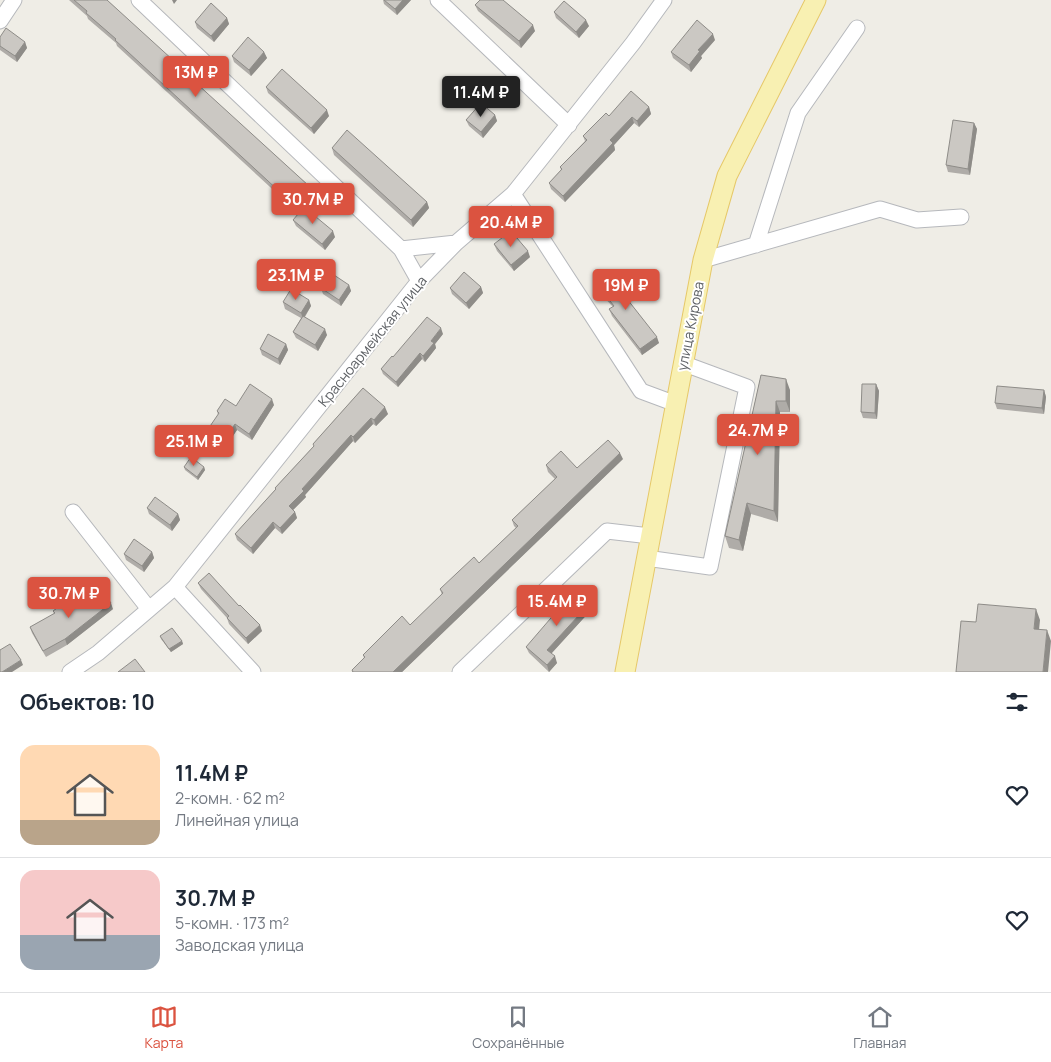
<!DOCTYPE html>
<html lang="ru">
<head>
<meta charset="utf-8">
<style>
	body { margin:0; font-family:Manrope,sans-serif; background:#f2f2f3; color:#1f2937; height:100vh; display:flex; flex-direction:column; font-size:19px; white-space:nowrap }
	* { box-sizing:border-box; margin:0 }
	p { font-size:16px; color:#747a83 }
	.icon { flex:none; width:28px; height:28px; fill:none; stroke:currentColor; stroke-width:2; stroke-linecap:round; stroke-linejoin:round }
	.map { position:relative; height:672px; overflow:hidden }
	.side { display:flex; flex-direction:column; background:#fff; flex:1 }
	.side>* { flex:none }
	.price { position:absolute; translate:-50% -42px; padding:0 11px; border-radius:5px; background:#db5340; color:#fff; font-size:16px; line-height:32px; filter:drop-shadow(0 1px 2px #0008) }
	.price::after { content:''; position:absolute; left:50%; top:30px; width:15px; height:11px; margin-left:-8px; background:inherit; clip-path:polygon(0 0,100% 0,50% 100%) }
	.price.current { background:#222; color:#fff }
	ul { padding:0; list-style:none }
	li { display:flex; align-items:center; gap:15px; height:125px; padding:0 20px }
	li+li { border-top:1px solid #e0e1e3 }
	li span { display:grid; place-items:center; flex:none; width:140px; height:100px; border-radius:15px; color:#555 }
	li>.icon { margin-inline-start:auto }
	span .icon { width:60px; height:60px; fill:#fffc; stroke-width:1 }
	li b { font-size:21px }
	h2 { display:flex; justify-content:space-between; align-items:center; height:60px; padding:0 20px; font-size:21px }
	.dock { display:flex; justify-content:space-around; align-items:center; height:70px; border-top:1px solid #e0e1e3; background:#fff; font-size:14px; color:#747a83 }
	.dock a { display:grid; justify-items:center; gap:2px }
	.dock .current { color:#db5340 }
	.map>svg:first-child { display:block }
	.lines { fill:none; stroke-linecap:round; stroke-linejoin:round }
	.minor-casing { stroke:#b6b8bc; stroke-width:17 }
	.major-casing { stroke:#e6c868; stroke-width:21 }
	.minor { stroke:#fff; stroke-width:15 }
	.major { stroke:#f8f0b2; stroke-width:19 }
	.wall { fill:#afaca8 }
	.shaded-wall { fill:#8e8c88 }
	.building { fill:#cbc8c3; stroke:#8e8c88 }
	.labels { text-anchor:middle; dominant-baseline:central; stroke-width:4; stroke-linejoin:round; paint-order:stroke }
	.street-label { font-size:14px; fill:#5e6165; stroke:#fff }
</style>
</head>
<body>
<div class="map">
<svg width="1051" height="672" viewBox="0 0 1051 672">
	<rect width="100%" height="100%" fill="#efede6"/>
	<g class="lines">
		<defs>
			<path id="minor" d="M139 0 401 249 419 281
				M438 0 569 125
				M0 21 14 0
				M513 194 641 391 676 404
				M756 245 798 113 857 28
				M401 249 456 243
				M703 260 880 209 917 220 961 217
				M73 512 149 609
				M646 558 710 567 747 387 682 363
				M175 587 253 672
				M70 672 98 653 175 587 419 281 456 243 513 194 633 43 664 0
				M460 672 607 531 650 536"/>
			<path id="major" d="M625 672 703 260 727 176 816 0"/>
		</defs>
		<use href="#minor" class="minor-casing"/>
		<use href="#major" class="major-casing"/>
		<use href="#minor" class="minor"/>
		<use href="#major" class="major"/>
	</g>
	<path class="wall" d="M69 0H107L186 75 309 186 311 192 295 210 117 46 116 43 88 19 87 16Z
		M383 0H411L397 15 384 4Z
		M475 5 535 31 521 48 478 11Z
		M554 12 589 26 579 38 556 18Z
		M227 18 229 24 214 42 197 28 195 22Z
		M0 37 25 42 27 48 17 62 0 50Z
		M715 40 701 56 702 58 691 72 673 58 671 52Z
		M264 52 267 58 251 76 234 62 232 56Z
		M266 87 329 116 314 134 268 93Z
		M649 107 651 114 639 127 634 123 614 145 615 150 565 202 551 189 549 183 561 170 560 167 585 141 583 136 609 116Z
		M495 115 497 121 483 138 469 126 466 120Z
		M974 123 977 129 970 175 948 172 946 165Z
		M332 148 427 202 429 208 413 227 334 155Z
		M293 220 335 237 325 250 296 226Z
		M494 244 530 257 514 271 497 251Z
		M627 284 629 290 624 294 659 343 642 355 612 316 609 309 613 307 600 293 598 286Z
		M349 285 351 291 341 306 323 294 321 288Z
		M481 287 483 293 469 309 452 294 450 288Z
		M309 300 311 306 305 317 327 335 318 351 296 338 293 332 301 318 285 309 283 302Z
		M443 334 435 344 436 348 425 362 422 359 398 387 383 374 381 369 393 357Z
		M286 344 288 350 280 365 262 355 260 349Z
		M761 375 790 390V412H780L778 522 751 514 743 551 729 548 725 536Z
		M876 384 879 391 877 419 863 418 861 412Z
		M363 388 388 414 376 426 373 424 355 443 353 441 305 495 306 497 293 510 295 512 297 518 282 534 275 528 253 554 237 540 235 534 275 490V488L314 446 313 444Z
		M1044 390 1046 397 1044 414 997 409 995 403Z
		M274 405 252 440 237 430 222 452 207 442 204 435 218 415 217 411 236 406Z
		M623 459 402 672H352V670L364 658 363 655 410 625 442 595 440 589 479 563 516 528 514 526 512 520 555 479 548 472 546 465 577 468Z
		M184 467H204L205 470 198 480 185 470Z
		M147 508 178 514 180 520 172 531 149 514Z
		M152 552 154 558 144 572 126 560 124 554Z
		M198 583 262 631 248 644 229 624 227 618 201 589Z
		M76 604 113 609 67 645 46 657 32 633 30 627 54 614 53 611Z
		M592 609 551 654 557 663 549 672 529 653 526 647Z
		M160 636 182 641 183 644 171 652 161 639Z"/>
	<path class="shaded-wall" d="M172 0H177L174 4Z
		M403 0H411L397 15 395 9Z
		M227 18 229 24 214 42 211 36Z
		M586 20 589 26 579 38 576 32Z
		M533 25 535 31 521 48 519 41Z
		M713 34 715 40 701 56 702 58 691 72 689 65 698 50Z
		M25 42 27 48 17 62 15 56Z
		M264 52 267 58 251 76 249 70Z
		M649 107 651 114 639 127 637 121Z
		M327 110 329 116 314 134 311 128Z
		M495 115 497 121 483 138 481 132Z
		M632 117 634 123 614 145 615 150 565 202 563 196 610 140Z
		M974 123 977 129 970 175 968 169Z
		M309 186 311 192 295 210 293 204Z
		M427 202 429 208 413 227 411 220Z
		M333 231 335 237 325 250 322 244Z
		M528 251 530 257 514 271 511 265Z
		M627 284 629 290 622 296 620 290Z
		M349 285 351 291 341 306 339 300Z
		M481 287 483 293 469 309 466 303Z
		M309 300 311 306 303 319 301 313Z
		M441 328 443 334 435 344 436 348 425 362 423 356 431 341Z
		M325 329 327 335 318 351 315 345Z
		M657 337 659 343 642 355 640 349Z
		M286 344 288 350 280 365 278 359Z
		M420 353 422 359 398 387 396 382Z
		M786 379 790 390V412L786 401Z
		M876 384 879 391 877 419 875 413Z
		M1044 390 1046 397 1044 414 1042 408Z
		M272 399 274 405 252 440 249 434Z
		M776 401 780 412 778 522 774 511Z
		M385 407 388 414 376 426 374 420Z
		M371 418 373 424 355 443 353 437Z
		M235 424 237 430 222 452 220 446Z
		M351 435 353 441 305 495 306 497 291 512 289 506 302 489Z
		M620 453 623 459 402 672H393Z
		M204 467 205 470 198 480 197 477Z
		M747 503 751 514 743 551 739 540Z
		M295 512 297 518 282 534 280 528Z
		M178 514 180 520 172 531 170 525Z
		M273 522 275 528 253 554 251 548Z
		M152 552 154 558 144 572 142 566Z
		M111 603 113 609 67 645 65 639Z
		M590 603 592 609 549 656 547 650Z
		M1036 609 1040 620 1038 640 1034 629Z
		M260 625 262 631 248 644 246 638Z
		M1047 630 1051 641 1048 672H1043Z
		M182 641 183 644 171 652 169 649Z
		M555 656 557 663 549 672 547 665Z
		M21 660 23 665 12 672H2Z"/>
	<path class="building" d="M74 0H107L185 71 184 72 309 186 293 204 115 40 116 39 86 13 87 11Z
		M384 0H403L395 9Z
		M480 0H503L533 25 519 41 475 5Z
		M564 1 586 20 576 32 554 12Z
		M211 3 227 18 211 36 195 22Z
		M697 20 713 34 698 50 700 51 689 65 671 52Z
		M6 28 25 42 15 56 0 46V37Z
		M248 37 264 52 249 70 232 56Z
		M282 69 327 110 311 128 266 87Z
		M631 91 649 107 637 121 632 117 610 140 613 143 563 196 549 183 562 169 560 167 587 140 583 136 606 113 609 116Z
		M481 103 495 115 481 132 466 120Z
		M953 120 974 123 968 169 946 165Z
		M347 130 427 202 411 220 332 148Z
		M304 207 333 231 322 244 293 220Z
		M511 231 528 251 511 265 494 244Z
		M616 271 627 284 620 290 657 337 640 349 609 309 614 306 598 286Z
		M464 272 481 287 466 303 450 288Z
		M331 273 349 285 339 300 321 288Z
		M291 289 309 300 301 313 283 302Z
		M303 316 325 329 315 345 293 332Z
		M427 317 441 328 431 341 434 343 423 356 420 353 396 382 381 369 392 356 393 357Z
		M268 334 286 344 278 359 260 349Z
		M761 375 786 379V401H776L774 511 747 503 739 540 725 536Z
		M250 384 272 399 249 434 235 424 220 446 204 435 219 413 217 411 225 399 236 406Z
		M862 384H876L875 413 861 412Z
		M997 386 1044 390 1042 408 995 403Z
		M363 388 385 407 374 420 371 418 353 437 351 435 302 489 304 491 289 506 295 512 280 528 273 522 251 548 235 534 276 489 275 488 314 446 313 444Z
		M608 440 620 453 393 672H353L352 670 365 657 363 655 402 616 410 625 443 593 440 589 474 557 479 563 518 526 512 520 557 477 546 465 561 451 577 468Z
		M191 457 204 467 197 477 184 467Z
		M155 497 178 514 170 525 147 508Z
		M134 539 152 552 142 566 124 554Z
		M209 573 239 606 240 605 260 625 246 638 227 618 229 616 198 583Z
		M99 587 111 603 65 639 43 651 30 627 55 613 53 611 71 598 76 604Z
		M575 590 590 603 547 650 555 656 547 665 526 647Z
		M978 604 1036 609 1034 629 1047 630 1043 672H956L961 621 976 622Z
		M172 628 182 641 169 649 160 636Z
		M10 644 21 660 2 672H0V650Z
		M135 659 145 672H118Z"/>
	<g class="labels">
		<g class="street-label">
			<text transform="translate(690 326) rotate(-79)">улица Кирова</text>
			<text transform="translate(372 341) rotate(-51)">Красноармейская улица</text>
		</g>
	</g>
</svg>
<b class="price" style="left:196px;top:98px">13M ₽</b>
<b class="price current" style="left:481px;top:118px">11.4M ₽</b>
<b class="price" style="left:313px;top:225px">30.7M ₽</b>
<b class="price" style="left:511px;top:248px">20.4M ₽</b>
<b class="price" style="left:296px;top:301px">23.1M ₽</b>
<b class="price" style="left:626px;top:311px">19M ₽</b>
<b class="price" style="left:758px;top:456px">24.7M ₽</b>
<b class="price" style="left:194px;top:467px">25.1M ₽</b>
<b class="price" style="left:69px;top:619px">30.7M ₽</b>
<b class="price" style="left:557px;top:627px">15.4M ₽</b>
</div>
<section class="side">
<h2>Объектов: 10<svg class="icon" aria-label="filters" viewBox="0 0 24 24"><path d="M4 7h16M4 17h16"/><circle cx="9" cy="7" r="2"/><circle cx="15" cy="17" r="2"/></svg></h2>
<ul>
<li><span style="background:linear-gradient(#ffd9b3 75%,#b9a48a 0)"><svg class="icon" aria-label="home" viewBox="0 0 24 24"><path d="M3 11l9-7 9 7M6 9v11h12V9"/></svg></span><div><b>11.4M ₽</b><p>2-комн. · 62 m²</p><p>Линейная улица</p></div><svg class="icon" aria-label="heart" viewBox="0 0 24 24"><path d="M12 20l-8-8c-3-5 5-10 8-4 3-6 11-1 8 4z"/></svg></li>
<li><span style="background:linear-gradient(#f6c9c9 65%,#9aa5b1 0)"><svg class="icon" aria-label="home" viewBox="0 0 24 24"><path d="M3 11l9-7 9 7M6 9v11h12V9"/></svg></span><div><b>30.7M ₽</b><p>5-комн. · 173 m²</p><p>Заводская улица</p></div><svg class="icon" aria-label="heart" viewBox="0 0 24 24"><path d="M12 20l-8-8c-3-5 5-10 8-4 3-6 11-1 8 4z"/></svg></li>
</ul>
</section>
<nav class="dock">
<a class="current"><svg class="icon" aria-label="map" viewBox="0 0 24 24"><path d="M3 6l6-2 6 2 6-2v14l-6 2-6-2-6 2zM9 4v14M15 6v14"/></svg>Карта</a>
<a><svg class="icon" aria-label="saved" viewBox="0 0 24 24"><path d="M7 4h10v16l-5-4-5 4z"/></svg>Сохранённые</a>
<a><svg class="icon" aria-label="home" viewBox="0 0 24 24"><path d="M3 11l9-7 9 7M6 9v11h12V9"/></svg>Главная</a>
</nav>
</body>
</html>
